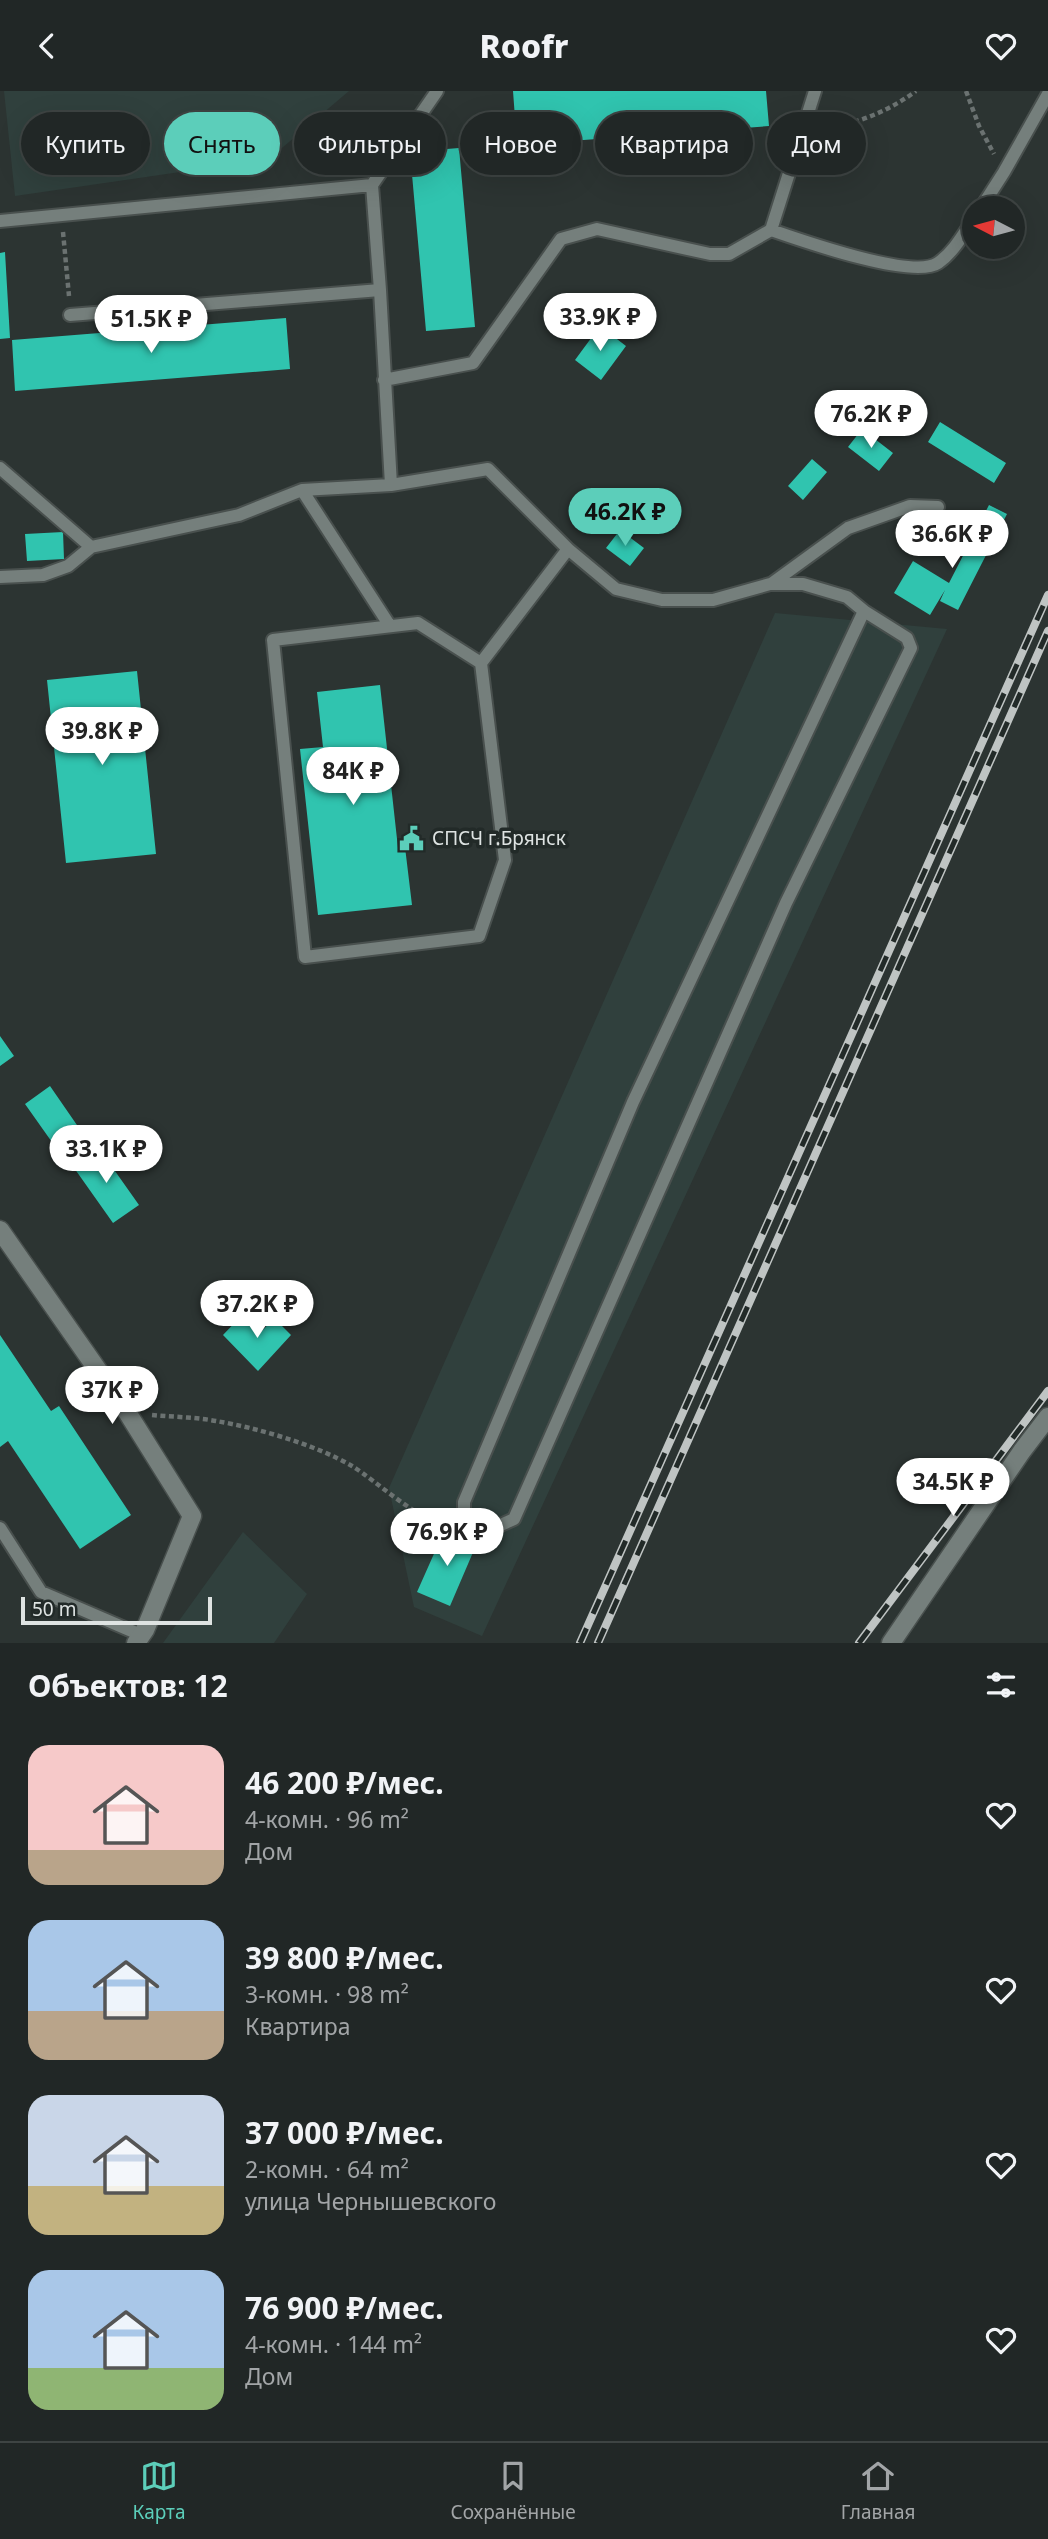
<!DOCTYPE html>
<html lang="ru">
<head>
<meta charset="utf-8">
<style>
	body { margin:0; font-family:"Noto Sans",sans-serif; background:#2d3332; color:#f1f3f6; height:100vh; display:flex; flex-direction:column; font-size:26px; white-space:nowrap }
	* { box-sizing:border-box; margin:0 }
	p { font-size:23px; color:#a2a5a7 }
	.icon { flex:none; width:38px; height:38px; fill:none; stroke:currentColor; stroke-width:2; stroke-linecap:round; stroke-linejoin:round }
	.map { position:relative; height:1552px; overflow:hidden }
	.drawer { display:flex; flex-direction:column; background:#212726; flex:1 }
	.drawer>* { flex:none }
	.hud { position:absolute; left:21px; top:21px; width:1006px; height:63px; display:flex; gap:14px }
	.needle { width:46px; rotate:276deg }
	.tools { position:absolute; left:962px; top:105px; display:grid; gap:14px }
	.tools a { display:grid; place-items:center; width:63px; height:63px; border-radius:50%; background:#212726; box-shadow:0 7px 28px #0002,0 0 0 2px #3e4443; font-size:35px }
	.scale { position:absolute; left:21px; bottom:18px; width:191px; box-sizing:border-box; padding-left:7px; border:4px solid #dee3e2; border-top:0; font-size:19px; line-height:24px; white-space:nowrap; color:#dee3e2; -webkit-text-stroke:5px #222a28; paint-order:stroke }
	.price { position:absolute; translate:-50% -60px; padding:0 16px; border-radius:24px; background:#fff; color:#222; font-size:23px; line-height:46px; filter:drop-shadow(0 2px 4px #0008) }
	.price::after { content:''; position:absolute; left:50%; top:42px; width:21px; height:16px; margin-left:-10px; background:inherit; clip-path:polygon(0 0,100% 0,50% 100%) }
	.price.active { background:#5cceba; color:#111 }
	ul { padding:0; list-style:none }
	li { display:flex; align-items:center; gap:21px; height:175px; padding:0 28px }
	li span { display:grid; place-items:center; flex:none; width:196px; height:140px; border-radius:21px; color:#555 }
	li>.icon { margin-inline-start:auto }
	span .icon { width:84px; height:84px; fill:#fffc; stroke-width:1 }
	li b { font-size:30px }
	h2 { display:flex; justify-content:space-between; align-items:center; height:84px; padding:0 28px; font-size:30px }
	.tag { padding:0 24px; border-radius:32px; background:#212726; box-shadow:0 7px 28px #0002,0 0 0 2px #3e4443; font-size:24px; line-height:63px }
	.tag.active { background:#5cceba; color:#111 }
	header { display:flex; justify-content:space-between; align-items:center; height:91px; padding:0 28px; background:#212726; font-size:32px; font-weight:800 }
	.tab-bar { display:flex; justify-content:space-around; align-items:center; height:98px; border-top:2px solid #3e4443; background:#212726; font-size:19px; color:#a2a5a7 }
	.tab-bar a { display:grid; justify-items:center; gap:4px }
	.tab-bar .active { color:#5cceba }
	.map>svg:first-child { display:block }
	.built { fill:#30403d }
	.building { fill:#30c4af }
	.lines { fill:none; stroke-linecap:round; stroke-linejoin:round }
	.service-casing { stroke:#49504e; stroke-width:16 }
	.minor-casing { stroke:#49504e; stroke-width:21 }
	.path { stroke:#6b7271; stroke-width:4.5; stroke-dasharray:5 3.5; stroke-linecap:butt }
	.service { stroke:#757f7c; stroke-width:12 }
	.minor { stroke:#757f7c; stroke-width:18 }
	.rail-casing { stroke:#bfc4c3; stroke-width:8 }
	.rail { stroke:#222a28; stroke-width:5; stroke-dasharray:16; stroke-linecap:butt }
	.labels { text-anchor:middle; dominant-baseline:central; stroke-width:7; stroke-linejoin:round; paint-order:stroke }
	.poi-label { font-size:19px; fill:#dee3e2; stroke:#222a28; text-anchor:start }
</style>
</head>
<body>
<header><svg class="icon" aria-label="back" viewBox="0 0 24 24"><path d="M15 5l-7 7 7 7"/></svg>Roofr<svg class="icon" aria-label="heart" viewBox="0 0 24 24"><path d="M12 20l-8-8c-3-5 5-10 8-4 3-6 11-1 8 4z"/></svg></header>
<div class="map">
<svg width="1048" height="1552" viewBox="0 0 1048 1552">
	<rect width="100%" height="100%" fill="#2c3432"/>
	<path class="built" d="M4 0H349L269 68 15 105Z
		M775 522 947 538 482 1545 414 1516 389 1397Z
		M243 1441 307 1503 274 1552H163Z"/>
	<path class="building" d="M513 0H766L769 35 517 54Z
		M459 57 475 236 426 240 410 61Z
		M5 161 10 247 0 248V162Z
		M286 227 290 278 15 300 12 249Z
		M600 235 626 255 601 289 575 269Z
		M940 331 1006 372 994 392 928 351Z
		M862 338 893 362 879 380 848 356Z
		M812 368 827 381 803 409 788 395Z
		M989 414 1007 423 958 519 940 510 945 499 930 524 894 502 913 470 949 492Z
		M620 439 644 457 630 475 606 457Z
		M63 441 64 468 27 470 25 443Z
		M137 580 156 763 66 772 47 589Z
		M380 594 398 757 405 756 412 814 318 824 300 658 323 656 317 601Z
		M0 945 14 965 0 975Z
		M50 995 79 1037 54 1054 25 1013Z
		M98 1056 139 1114 113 1132 72 1074Z
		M243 1223 260 1242 274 1227 291 1244 258 1280 223 1244Z
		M0 1244 51 1320 59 1315 131 1424 80 1458 8 1350 0 1356Z
		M445 1438 477 1452 450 1515 417 1501Z"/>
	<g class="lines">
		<defs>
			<path id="service" d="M981 117 1004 81 1048 3
				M0 130 372 94 437 0
				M771 139C800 149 913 189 938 172 954 161 964 142 975 126
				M70 224 380 199 372 94
				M384 289 473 272 561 148 597 138 710 163H729L771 139 815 0
				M0 377 91 456
				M391 394 488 378 568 458 481 572
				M302 399 390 535
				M568 458 616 498 662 509H713L770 493H803L847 506 864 520 633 1011 464 1411V1427L492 1438 514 1428 786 812 911 557 907 547 864 520
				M0 486 43 484 68 475 91 456 239 424 302 399 391 394 380 199
				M771 493 848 437 910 415 938 416
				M418 532 481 572 505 769 479 845 305 866 273 549Z
				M0 1437 41 1501 141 1544"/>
			<path id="minor" d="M0 1139 127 1321 192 1425 145 1539 136 1552
				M891 1552 1022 1360 1048 1326"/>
		</defs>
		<use href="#service" class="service-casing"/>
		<use href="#minor" class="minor-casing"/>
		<path class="path" d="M966 0 979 35 994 63
			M821 39C857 32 886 22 916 0
			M63 141 69 205
			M152 1324C173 1326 195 1326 216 1330 258 1337 316 1354 352 1375 374 1388 424 1435 447 1432"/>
		<use href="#service" class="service"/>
		<use href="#minor" class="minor"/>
		<defs>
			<path id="rail" d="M580 1552 1048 504
				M598 1552 1048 540
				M859 1552 1048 1300"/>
		</defs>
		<use href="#rail" class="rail-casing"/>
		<use href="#rail" class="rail"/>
	</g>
	<defs>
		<symbol id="civic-bare" viewBox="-9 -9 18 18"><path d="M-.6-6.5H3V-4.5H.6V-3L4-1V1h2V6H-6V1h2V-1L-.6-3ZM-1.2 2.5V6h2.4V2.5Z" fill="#5cceba" stroke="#222a28" stroke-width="2.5" paint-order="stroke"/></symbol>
	</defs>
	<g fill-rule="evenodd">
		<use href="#civic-bare" x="394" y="730" width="35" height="35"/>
	</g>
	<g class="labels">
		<g class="poi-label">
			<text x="432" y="747">СПСЧ г.Брянск</text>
		</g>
	</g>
</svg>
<div class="tools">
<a><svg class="needle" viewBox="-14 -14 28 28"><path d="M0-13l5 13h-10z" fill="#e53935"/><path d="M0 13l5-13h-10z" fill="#a2a5a7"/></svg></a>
</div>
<div class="scale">50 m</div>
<b class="price" style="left:600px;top:262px">33.9K ₽</b>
<b class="price" style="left:151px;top:264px">51.5K ₽</b>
<b class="price" style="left:871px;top:359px">76.2K ₽</b>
<b class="price active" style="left:625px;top:457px">46.2K ₽</b>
<b class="price" style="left:952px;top:479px">36.6K ₽</b>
<b class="price" style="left:102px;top:676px">39.8K ₽</b>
<b class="price" style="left:353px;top:716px">84K ₽</b>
<b class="price" style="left:106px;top:1094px">33.1K ₽</b>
<b class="price" style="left:257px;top:1249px">37.2K ₽</b>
<b class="price" style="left:112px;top:1335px">37K ₽</b>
<b class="price" style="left:953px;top:1427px">34.5K ₽</b>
<b class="price" style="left:447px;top:1477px">76.9K ₽</b>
<div class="hud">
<a class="tag">Купить</a>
<a class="tag active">Снять</a>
<a class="tag">Фильтры</a>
<a class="tag">Новое</a>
<a class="tag">Квартира</a>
<a class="tag">Дом</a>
</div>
</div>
<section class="drawer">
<h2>Объектов: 12<svg class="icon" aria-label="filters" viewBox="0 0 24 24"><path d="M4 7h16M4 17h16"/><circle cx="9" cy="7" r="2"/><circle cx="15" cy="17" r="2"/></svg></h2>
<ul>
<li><span style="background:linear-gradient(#f6c9c9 75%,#b9a48a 0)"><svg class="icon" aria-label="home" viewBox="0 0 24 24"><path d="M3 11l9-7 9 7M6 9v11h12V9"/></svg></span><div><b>46 200 ₽/мес.</b><p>4-комн. · 96 m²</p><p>Дом</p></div><svg class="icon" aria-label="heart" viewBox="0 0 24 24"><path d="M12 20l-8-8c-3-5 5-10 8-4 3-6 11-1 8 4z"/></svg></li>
<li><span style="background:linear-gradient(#a9c7e8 65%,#b9a48a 0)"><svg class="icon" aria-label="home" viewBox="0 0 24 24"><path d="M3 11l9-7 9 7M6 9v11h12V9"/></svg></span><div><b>39 800 ₽/мес.</b><p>3-комн. · 98 m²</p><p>Квартира</p></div><svg class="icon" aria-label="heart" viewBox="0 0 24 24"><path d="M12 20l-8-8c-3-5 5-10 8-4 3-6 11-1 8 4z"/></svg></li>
<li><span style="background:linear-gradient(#c9d6e8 65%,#c2b280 0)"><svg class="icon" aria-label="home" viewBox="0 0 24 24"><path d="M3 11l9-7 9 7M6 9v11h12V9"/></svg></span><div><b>37 000 ₽/мес.</b><p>2-комн. · 64 m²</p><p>улица Чернышевского</p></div><svg class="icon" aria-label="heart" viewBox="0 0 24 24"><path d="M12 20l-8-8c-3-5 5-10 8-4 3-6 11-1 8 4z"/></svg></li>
<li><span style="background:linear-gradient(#a9c7e8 70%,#8fb573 0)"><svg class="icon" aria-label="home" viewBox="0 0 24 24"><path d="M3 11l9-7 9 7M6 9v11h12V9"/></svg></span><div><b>76 900 ₽/мес.</b><p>4-комн. · 144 m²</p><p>Дом</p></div><svg class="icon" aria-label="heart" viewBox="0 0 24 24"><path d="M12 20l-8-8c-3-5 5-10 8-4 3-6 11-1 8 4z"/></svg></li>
</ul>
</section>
<nav class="tab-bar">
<a class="active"><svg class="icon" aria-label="map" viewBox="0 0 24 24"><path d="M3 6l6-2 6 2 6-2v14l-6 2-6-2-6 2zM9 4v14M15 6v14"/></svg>Карта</a>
<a><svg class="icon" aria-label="saved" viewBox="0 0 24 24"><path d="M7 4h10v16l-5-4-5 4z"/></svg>Сохранённые</a>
<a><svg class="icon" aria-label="home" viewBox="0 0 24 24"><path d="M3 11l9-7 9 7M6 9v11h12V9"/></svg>Главная</a>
</nav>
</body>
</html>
